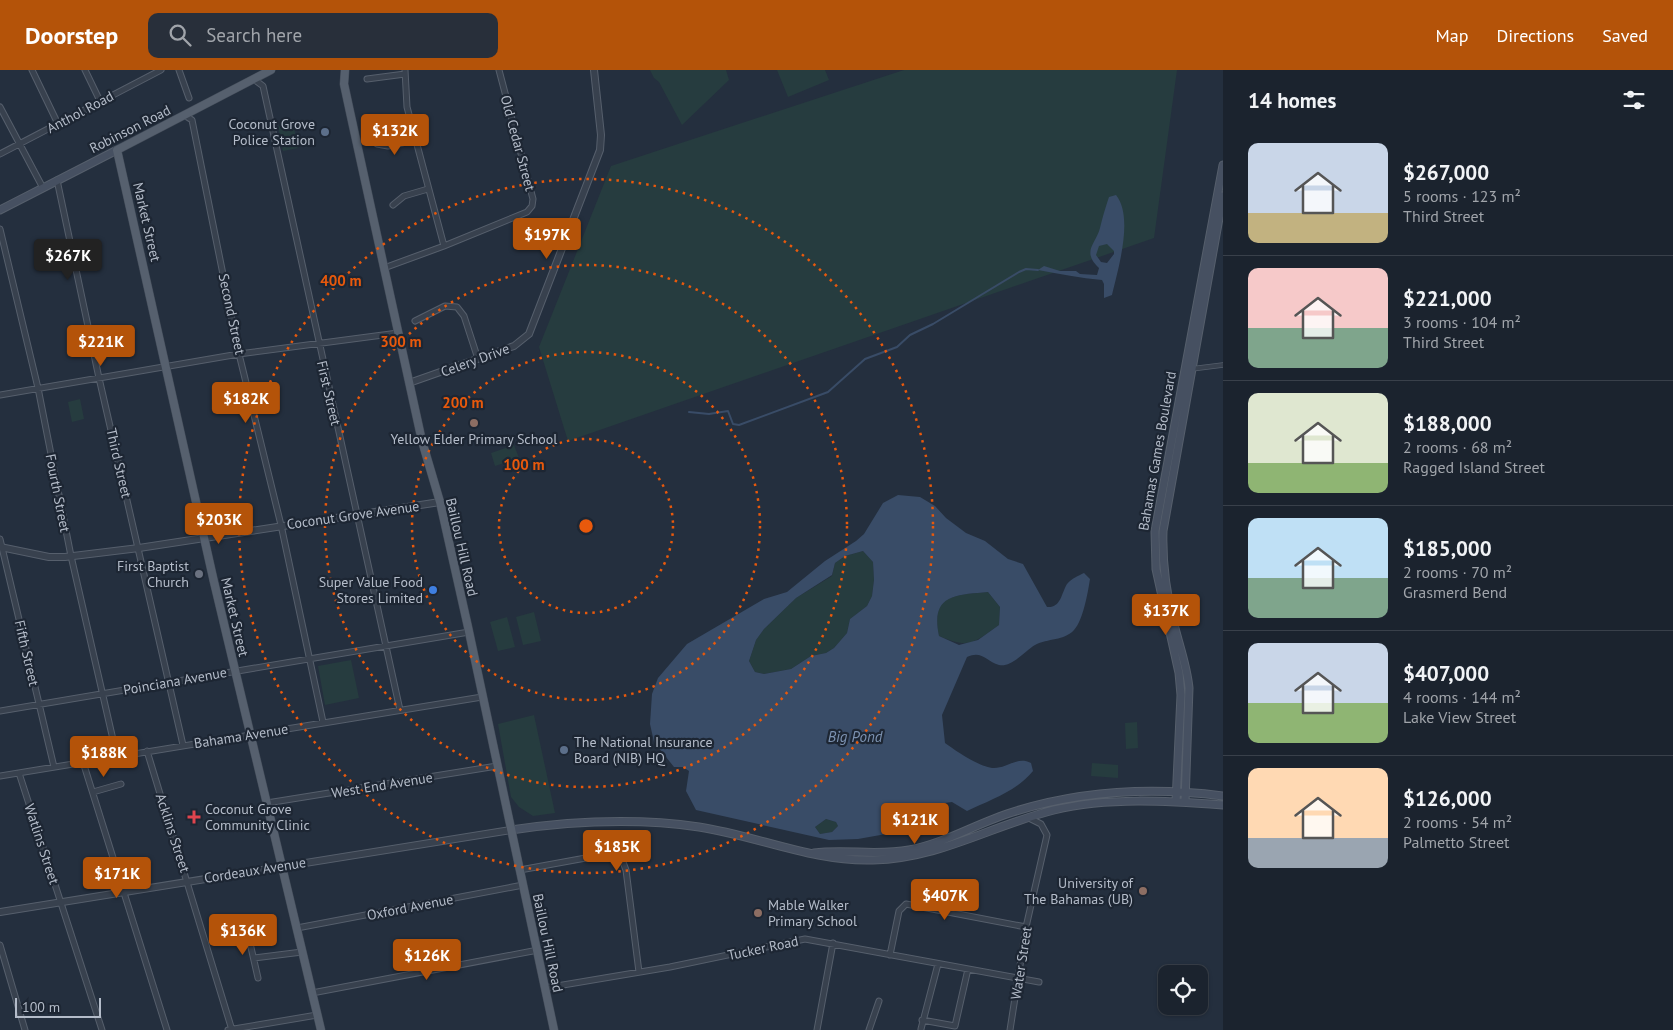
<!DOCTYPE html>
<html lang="en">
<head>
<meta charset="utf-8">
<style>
	body { margin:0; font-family:"PT Sans",sans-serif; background:#282f3a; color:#f1f3f6; height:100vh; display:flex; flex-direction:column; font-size:19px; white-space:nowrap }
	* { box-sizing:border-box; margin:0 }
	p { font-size:16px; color:#a0a4aa }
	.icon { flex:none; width:28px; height:28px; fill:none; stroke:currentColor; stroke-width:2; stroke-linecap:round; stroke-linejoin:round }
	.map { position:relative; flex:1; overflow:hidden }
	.details { display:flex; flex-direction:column; background:#1b232e; width:450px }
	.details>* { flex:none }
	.fabs { position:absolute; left:1158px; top:895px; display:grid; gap:10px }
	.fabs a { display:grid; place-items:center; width:50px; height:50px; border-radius:10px; background:#1b232e; box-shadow:0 1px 4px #0004,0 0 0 1px #39404a; font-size:25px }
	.scale { position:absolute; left:15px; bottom:12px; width:86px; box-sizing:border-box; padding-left:5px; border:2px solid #b4bcc9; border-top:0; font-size:14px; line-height:18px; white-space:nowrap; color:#b4bcc9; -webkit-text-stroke:4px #1d2633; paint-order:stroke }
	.price { position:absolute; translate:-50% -42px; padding:0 11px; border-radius:5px; background:#b45309; color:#fff; font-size:16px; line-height:32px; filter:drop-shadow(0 1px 2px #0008) }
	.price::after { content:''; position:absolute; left:50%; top:30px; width:15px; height:11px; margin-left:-8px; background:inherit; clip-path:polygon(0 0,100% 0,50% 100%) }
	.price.current { background:#222; color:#fff }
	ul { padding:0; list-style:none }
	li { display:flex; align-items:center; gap:15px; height:125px; padding:0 25px }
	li+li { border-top:1px solid #39404a }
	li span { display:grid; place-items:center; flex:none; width:140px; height:100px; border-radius:10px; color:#555 }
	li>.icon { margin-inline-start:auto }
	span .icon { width:60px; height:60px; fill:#fffc; stroke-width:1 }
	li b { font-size:21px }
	h2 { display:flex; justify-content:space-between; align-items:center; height:60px; padding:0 25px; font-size:21px }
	header { display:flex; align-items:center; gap:30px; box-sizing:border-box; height:70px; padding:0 25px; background:#b45309; color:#fff }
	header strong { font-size:24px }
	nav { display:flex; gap:28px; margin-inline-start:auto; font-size:18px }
	.search { width:350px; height:45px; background:#282f3a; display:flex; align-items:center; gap:12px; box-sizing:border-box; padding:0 18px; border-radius:10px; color:#a0a4aa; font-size:19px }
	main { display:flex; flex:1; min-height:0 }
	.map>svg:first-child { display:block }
	.green { fill:#263c3f }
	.water { fill:#394c67; fill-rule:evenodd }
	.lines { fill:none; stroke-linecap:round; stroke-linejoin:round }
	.stream { stroke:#394c67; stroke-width:2 }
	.pedestrian-casing { stroke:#565f6c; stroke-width:5.5 }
	.minor-casing { stroke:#565f6c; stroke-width:7 }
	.tertiary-casing { stroke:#565f6c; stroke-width:8 }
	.secondary-casing { stroke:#565f6c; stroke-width:9 }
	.primary-casing { stroke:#414a57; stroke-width:9 }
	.pedestrian { stroke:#38414e; stroke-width:4 }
	.minor { stroke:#38414e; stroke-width:5 }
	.tertiary { stroke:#38414e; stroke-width:6 }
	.secondary { stroke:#465061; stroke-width:7 }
	.primary { stroke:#56606e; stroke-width:8 }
	.ring { fill:none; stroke:#e8590c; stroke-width:2.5; stroke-dasharray:2.5 5 }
	.service-dot { fill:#5c6f8a; stroke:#1d2633; stroke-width:2 }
	.education-dot { fill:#8d6e63; stroke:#1d2633; stroke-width:2 }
	.worship-dot { fill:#6b7280; stroke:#1d2633; stroke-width:2 }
	.shop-dot { fill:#3f7fe0; stroke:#1d2633; stroke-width:2 }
	.health-dot { fill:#e0444e; stroke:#1d2633; stroke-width:2 }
	.labels { text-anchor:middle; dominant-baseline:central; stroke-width:4.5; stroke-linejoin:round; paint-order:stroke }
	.street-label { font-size:14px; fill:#b4bcc9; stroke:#1d2633 }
	.poi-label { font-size:14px; fill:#b4bcc9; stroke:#1d2633; text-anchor:end }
	.water-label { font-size:15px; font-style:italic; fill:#7c92b1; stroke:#1d2633 }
	.centre { fill:#e8590c; stroke:#1d2633; stroke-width:2.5 }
	.ring-label { font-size:15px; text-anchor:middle; font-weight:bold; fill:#e8590c; stroke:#1d2633; stroke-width:4.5; stroke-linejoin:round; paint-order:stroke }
</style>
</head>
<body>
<header>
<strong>Doorstep</strong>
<div class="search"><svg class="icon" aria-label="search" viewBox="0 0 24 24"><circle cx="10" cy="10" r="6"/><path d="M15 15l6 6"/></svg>Search here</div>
<nav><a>Map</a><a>Directions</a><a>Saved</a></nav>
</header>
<main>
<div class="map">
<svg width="1223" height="960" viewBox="0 0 1223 960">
	<rect width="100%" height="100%" fill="#242f3e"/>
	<path class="green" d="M650 0H726L729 10 682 55 659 12 654 8Z
		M777 0H825L829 10 788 27Z
		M904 0H1177L1154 168 568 371 539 277 611 96Z
		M293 53 298 78 283 81 278 56Z
		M80 329 84 349 72 352 68 332Z
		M514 375 519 388 495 396 491 383Z
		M863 481 873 492 874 510 872 526 867 536 850 549 847 563 834 578 826 583 811 586 791 599 764 604 755 602 749 591 756 570 764 559 796 528 832 506 835 493 845 486Z
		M988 522 1000 537 999 555C974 573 969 579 939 566 930 524 955 525 988 522Z
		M534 542 541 571 523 575 516 547Z
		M507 547 515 577 498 581 490 552Z
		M351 590 359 628 325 635 318 596Z
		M534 645 555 743 533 746 519 737 511 727 498 654Z
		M1137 652 1138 678 1126 679 1125 653Z
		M1092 693 1118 695V708L1091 706Z
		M826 749 836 752 838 756 832 762 820 764 815 757Z"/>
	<path class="water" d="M1116 125C1134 147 1118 199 1112 225L1104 228V214L1102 210C1080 208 1060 204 1038 200L1044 196 1060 201H1076L1080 204 1097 205 1099 198C1081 181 1096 174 1100 158 1103 146 1105 139 1109 127ZM1107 174 1114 181V184L1107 193 1101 192 1096 185 1099 176Z
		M898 425 920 427 935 436 946 448 966 463 985 471 1008 489 1023 494 1047 537C1061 538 1061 524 1067 514 1072 508 1078 506 1084 503L1090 509C1088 522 1083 551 1074 560 1064 571 1048 568 1035 575 1025 581 1011 598 999 595 986 591 982 580 967 587L942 645 945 673C956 681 981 698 994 698 1008 698 1017 686 1031 693L1033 701C1017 721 990 730 967 741L952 732 937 734 929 739 923 752 914 759 858 769 829 770 696 740 686 721 689 701 683 697H674L654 672 650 654 652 624 658 608 687 574 764 529 787 522 825 491 856 471 864 464 883 433ZM863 481 873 492 874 510 872 526 867 536 850 549 847 563 834 578 826 583 811 586 791 599 764 604 755 602 749 591 756 570 764 559 796 528 832 505 835 493 845 486ZM988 522 1000 537 999 555 978 570 959 575 939 566C930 524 956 525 988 522ZM826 749 836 752 838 756 832 762 820 764 815 757Z"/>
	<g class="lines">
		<path class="stream" d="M689 342 709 344 728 341 733 354 739 355 828 322 865 289 897 277 910 265 933 254 1019 202 1026 199 1038 200"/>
		<defs>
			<path id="pedestrian" d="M1191 299 1223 295"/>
			<path id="minor" d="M32 0 58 54
				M85 0 100 31
				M179 0 189 28
				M405 0 407 37 444 176
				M367 9 405 4
				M255 10 263 16 400 640
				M0 37 43 118
				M184 45 192 50 239 284 281 455 323 652
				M377 74 388 76 415 70
				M0 84 161 0
				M57 110 99 308 183 675
				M393 135 404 126 428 119
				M0 159 38 318 71 486 117 687
				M384 198 444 176 527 142 532 136 533 129 499 0
				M415 251 445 236 457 237 464 246 478 289
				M0 325 239 284 398 263
				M0 469 54 697
				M0 641 469 562
				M147 681 232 960
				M83 692 167 960
				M19 703 102 960
				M0 706 482 627
				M93 722 121 714
				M267 733 497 696
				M520 800 613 783 621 787 626 800 639 902
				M297 858 523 815
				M247 860 258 908
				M0 875 25 960
				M890 885 899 841 906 834 1026 857
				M254 888 302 882
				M545 918 670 897 805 869 1039 912
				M312 923 538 880
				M922 950 955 956 968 899
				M921 959 938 894
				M228 960 317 945
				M817 960 833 873
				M869 960 879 931
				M1010 960 1026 857 1047 765 1041 754 1029 748"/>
			<path id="tertiary" d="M409 313 514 276 529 264 600 80 601 65 594 0
				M0 477 49 487H65L139 478 440 432
				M0 842 511 760"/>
			<path id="secondary" d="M0 140 117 80
				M1176 732 1181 625 1179 603 1156 499 1155 461 1223 95
				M1185 732 1189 618C1187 596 1179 575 1174 554 1166 523 1162 493 1163 461L1223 126
				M511 760C573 751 637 748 699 757 758 766 813 792 873 790 941 788 990 756 1054 740 1108 727 1168 731 1223 735
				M814 783C846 779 877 786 909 780 946 773 977 753 1013 742 1080 721 1153 717 1223 726"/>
			<path id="primary" d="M271 0 117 80 214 512 321 960
				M345 0 344 14 350 42 422 371 440 432 468 557 554 960"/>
		</defs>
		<use href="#pedestrian" class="pedestrian-casing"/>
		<use href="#minor" class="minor-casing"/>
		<use href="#tertiary" class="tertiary-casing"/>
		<use href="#secondary" class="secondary-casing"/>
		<use href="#primary" class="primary-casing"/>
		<use href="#pedestrian" class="pedestrian"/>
		<use href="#minor" class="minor"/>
		<use href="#tertiary" class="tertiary"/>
		<use href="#secondary" class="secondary"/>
		<use href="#primary" class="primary"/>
	</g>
	<g class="ring">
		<circle cx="586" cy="456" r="87"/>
		<circle cx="586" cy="456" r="174"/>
		<circle cx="586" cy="456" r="261"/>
		<circle cx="586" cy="456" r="347"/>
	</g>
	<g class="service-dot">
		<circle cx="325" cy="62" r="5"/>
		<circle cx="564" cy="680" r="5"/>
	</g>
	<g class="education-dot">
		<circle cx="474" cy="353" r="5"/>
		<circle cx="1143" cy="821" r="5"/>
		<circle cx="758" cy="843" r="5"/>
	</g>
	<circle class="worship-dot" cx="199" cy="504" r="5"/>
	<circle class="shop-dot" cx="433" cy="520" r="5"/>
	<path class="health-dot" d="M191.5 739.5h5v5h5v5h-5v5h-5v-5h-5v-5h5z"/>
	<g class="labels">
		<g class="street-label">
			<text transform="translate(80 42) rotate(-28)">Anthol Road</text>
			<text transform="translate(130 59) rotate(-27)">Robinson Road</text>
			<text transform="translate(518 73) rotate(75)">Old Cedar Street</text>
			<text transform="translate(147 152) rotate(77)">Market Street</text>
			<text transform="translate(232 244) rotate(78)">Second Street</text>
			<text transform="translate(475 290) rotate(-20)">Celery Drive</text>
			<text transform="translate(329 323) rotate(77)">First Street</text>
			<text transform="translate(1157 381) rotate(-80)">Bahamas Games Boulevard</text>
			<text transform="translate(119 393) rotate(77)">Third Street</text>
			<text transform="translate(58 423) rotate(79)">Fourth Street</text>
			<text transform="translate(353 445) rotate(-8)">Coconut Grove Avenue</text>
			<text transform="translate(462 477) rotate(77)">Baillou Hill Road</text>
			<text transform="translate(235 547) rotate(77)">Market Street</text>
			<text transform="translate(27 583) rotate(77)">Fifth Street</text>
			<text transform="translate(175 611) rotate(-10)">Poinciana Avenue</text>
			<text transform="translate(241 666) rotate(-9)">Bahama Avenue</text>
			<text transform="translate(382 715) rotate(-9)">West End Avenue</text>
			<text transform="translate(173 763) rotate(72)">Acklins Street</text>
			<text transform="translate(42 774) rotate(72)">Watlins Street</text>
			<text transform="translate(255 800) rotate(-9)">Cordeaux Avenue</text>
			<text transform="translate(410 837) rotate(-11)">Oxford Avenue</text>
			<text transform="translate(548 873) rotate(78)">Baillou Hill Road</text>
			<text transform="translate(763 878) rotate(-12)">Tucker Road</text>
			<text transform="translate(1021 893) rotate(-81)">Water Street</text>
		</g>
		<g class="poi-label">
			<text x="315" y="54">Coconut Grove<tspan x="315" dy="16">Police Station</tspan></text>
			<text x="474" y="369" text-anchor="middle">Yellow Elder Primary School</text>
			<text x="189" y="496">First Baptist<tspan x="189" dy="16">Church</tspan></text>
			<text x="423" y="512">Super Value Food<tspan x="423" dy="16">Stores Limited</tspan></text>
			<text x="574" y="672" text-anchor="start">The National Insurance<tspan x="574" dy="16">Board (NIB) HQ</tspan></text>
			<text x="205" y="739" text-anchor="start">Coconut Grove<tspan x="205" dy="16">Community Clinic</tspan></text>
			<text x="1133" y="813">University of<tspan x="1133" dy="16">The Bahamas (UB)</tspan></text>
			<text x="768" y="835" text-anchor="start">Mable Walker<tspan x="768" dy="16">Primary School</tspan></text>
		</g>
		<g class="water-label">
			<text x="855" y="666">Big Pond</text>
		</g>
	</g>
	<circle cx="586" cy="456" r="8" class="centre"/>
	<g class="ring-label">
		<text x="341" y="216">400 m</text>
		<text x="401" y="277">300 m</text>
		<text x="463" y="338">200 m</text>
		<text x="524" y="400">100 m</text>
	</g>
</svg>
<div class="fabs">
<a><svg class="icon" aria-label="locate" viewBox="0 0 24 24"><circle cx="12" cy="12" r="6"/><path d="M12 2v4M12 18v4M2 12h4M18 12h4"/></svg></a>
</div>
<div class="scale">100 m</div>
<b class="price" style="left:395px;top:86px">$132K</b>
<b class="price" style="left:547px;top:190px">$197K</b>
<b class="price current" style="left:68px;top:211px">$267K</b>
<b class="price" style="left:101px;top:297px">$221K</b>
<b class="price" style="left:246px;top:354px">$182K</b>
<b class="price" style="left:219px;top:475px">$203K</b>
<b class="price" style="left:1166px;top:566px">$137K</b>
<b class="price" style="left:104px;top:708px">$188K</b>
<b class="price" style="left:915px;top:775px">$121K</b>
<b class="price" style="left:617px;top:802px">$185K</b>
<b class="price" style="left:117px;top:829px">$171K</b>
<b class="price" style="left:945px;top:851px">$407K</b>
<b class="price" style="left:243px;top:886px">$136K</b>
<b class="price" style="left:427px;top:911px">$126K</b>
</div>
<section class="details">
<h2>14 homes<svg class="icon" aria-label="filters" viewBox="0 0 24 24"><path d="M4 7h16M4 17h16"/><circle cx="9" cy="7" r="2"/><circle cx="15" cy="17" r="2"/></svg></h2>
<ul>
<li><span style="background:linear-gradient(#c9d6e8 70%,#c2b280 0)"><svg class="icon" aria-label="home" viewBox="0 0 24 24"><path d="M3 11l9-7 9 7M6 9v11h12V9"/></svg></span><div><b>$267,000</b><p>5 rooms · 123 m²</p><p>Third Street</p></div></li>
<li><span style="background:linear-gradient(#f6c9c9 60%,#7fa58c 0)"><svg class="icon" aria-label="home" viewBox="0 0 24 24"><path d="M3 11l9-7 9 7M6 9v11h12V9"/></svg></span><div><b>$221,000</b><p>3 rooms · 104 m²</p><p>Third Street</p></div></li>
<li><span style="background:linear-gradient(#dfe7d0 70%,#8fb573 0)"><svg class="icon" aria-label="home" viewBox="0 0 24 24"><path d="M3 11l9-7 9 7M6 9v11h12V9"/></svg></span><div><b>$188,000</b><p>2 rooms · 68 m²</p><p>Ragged Island Street</p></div></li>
<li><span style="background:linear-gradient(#bfe0f5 60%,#7fa58c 0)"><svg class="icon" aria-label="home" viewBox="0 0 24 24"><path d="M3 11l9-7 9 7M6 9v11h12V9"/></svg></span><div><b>$185,000</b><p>2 rooms · 70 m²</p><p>Grasmerd Bend</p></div></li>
<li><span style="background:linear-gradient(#c9d6e8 60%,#8fb573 0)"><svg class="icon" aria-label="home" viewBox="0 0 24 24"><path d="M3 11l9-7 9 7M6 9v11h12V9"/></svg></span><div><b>$407,000</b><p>4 rooms · 144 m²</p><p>Lake View Street</p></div></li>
<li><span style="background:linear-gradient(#ffd9b3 70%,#9aa5b1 0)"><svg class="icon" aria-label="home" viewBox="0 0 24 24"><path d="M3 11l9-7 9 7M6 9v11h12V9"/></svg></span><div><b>$126,000</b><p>2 rooms · 54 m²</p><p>Palmetto Street</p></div></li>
</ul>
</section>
</main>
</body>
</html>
